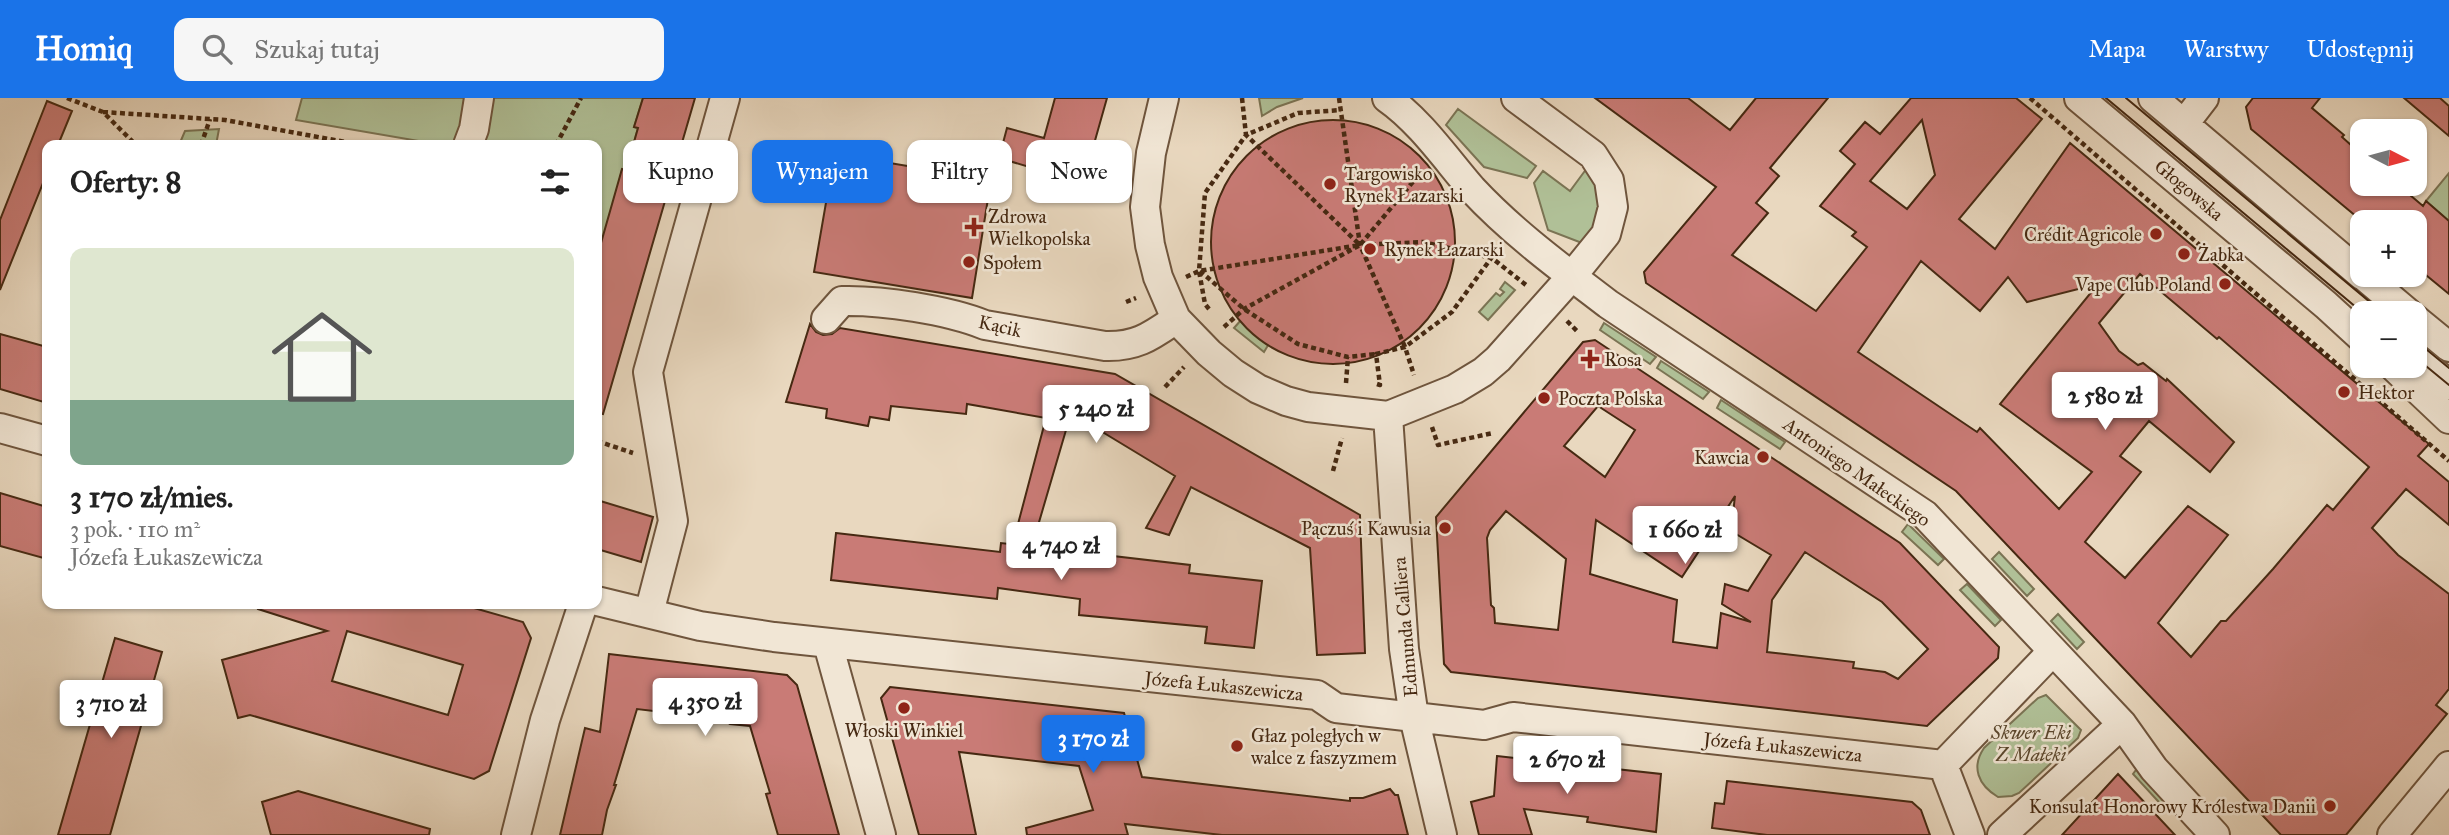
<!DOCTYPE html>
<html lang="pl">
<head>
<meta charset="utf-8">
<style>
	body { margin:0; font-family:"IM FELL Great Primer",serif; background:#f6f6f6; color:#222; height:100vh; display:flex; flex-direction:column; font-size:26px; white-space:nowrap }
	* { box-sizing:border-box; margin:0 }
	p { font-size:23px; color:#767676 }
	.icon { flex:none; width:38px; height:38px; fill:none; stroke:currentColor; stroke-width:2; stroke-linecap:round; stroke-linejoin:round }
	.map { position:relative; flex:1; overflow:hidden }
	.drawer { position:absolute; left:42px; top:42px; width:560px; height:469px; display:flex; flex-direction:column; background:#fff; border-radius:14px; box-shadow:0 2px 5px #0004 }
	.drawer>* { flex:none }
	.banner { position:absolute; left:623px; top:42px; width:665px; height:63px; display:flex; gap:14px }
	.needle { width:46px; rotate:96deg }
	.buttons { position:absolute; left:2350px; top:21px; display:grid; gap:14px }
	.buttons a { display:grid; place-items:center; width:77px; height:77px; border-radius:14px; background:#fff; box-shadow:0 2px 5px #0004; font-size:35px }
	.price { position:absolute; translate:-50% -60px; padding:0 16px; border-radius:7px; background:#fff; color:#222; font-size:23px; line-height:46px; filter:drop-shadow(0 2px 4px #0008) }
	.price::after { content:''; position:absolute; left:50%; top:42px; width:21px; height:16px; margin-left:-10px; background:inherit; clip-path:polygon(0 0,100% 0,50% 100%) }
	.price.selected { background:#1a73e8; color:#fff }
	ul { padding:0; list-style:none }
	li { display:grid; align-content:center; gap:14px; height:371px; padding:0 28px }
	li+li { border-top:2px solid #e0e0e0 }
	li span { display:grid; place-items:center; height:217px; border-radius:14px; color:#555 }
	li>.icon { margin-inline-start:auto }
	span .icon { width:126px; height:126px; fill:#fffc; stroke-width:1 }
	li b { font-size:30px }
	h2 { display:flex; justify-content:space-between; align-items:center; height:84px; padding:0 28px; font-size:30px }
	.pill { padding:0 24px; border-radius:14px; background:#fff; box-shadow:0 2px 5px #0004; font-size:24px; line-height:63px }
	.pill.selected { background:#1a73e8; color:#fff }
	header { display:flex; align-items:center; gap:42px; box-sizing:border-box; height:98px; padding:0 35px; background:#1a73e8; color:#fff }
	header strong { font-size:33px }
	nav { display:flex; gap:38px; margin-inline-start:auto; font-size:24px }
	.search { width:490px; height:63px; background:#f6f6f6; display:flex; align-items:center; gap:18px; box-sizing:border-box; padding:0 24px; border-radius:14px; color:#767676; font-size:26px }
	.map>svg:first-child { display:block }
	.green { fill:#b0c097; stroke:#7b7454; stroke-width:2 }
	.building { fill:#c97b76; stroke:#462912; stroke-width:2; fill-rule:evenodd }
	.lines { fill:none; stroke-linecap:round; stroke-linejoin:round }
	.minor-casing { stroke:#6f553d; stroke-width:32 }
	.path { stroke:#462912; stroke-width:4.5; stroke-dasharray:5 3.5; stroke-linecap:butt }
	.minor { stroke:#f1e6d5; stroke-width:28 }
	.tram { stroke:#462912; stroke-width:2 }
	.poi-dot { fill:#8f2418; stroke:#f1e6d5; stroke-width:2.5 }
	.labels { text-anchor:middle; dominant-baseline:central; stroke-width:5; stroke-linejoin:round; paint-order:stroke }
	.poi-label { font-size:19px; fill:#462912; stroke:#f1e6d5; text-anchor:start }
	.street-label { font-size:19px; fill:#462912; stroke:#f1e6d5 }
	.park-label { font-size:19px; font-style:italic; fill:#5b472d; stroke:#f1e6d5 }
</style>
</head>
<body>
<header>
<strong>Homiq</strong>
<div class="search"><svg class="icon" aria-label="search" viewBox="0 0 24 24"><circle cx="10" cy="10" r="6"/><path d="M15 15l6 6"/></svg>Szukaj tutaj</div>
<nav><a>Mapa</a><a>Warstwy</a><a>Udostępnij</a></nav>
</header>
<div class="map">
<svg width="2449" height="737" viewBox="0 0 2449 737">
	<rect width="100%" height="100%" fill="#e9d8bf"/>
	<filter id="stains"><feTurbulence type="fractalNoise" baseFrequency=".00286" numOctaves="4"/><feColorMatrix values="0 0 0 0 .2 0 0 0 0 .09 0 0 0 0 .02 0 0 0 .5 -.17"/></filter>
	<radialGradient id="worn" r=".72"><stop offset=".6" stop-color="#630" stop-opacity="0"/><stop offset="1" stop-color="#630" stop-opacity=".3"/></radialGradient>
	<path class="green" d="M302 0H465L457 47H442L296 22Z
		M489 0H643L634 29 638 30 626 72H622L603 149H600L597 159V47H480Z
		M1259 0H1303L1277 9 1262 18Z
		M1458 11 1536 68 1527 80 1484 69 1446 27Z
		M219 31 216 47H179L185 33Z
		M1587 70 1602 98 1594 130 1582 145 1548 132 1534 85 1543 73 1570 93Z
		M2449 75V123L2426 103Z
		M1505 184 1515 192 1488 222 1479 214 1496 195 1500 198 1504 194 1500 191Z
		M1242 221 1270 244 1264 254 1234 230Z
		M1604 225 1656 259 1650 266 1600 232Z
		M1661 263 1709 294 1703 301 1657 270Z
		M1721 302 1785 344 1780 351 1717 310Z
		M1908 426 1944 461 1938 467 1902 434Z
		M1999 454 2034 491 2027 498 1992 461Z
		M1967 486 2001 522 1995 528 1960 492Z
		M2058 516 2084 544 2077 551 2051 523Z
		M2046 597 2081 632 2078 640 2019 695 2012 698 1998 699C1978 687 1971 669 1984 650L2038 600Z
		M2139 668 2174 706 2167 713 2133 676Z"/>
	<path class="building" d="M643 0H695L603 316 597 315V159L622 71 626 72 638 30 634 29Z
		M1055 0H1107L1083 85 999 60 1007 30 1044 40Z
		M1595 0H1688L1730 32 1756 0H1828L1770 70 1779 78 1756 105 1768 115 1732 157 1816 213 1867 149 1852 138 1856 134 1820 108 1855 66 1840 53 1865 24 1880 36 1911 0H2016L2042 21 1959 121 1995 151 2070 45 2429 346 2418 358 2449 384V427L2406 391 2372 430 2398 457 2449 496V591L2436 607 2447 616 2346 737H2281L1956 393 1646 185 1644 174 1716 89ZM1922 22 1935 77 1907 111 1870 83ZM1921 163 1980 213 2008 179 2027 204 2098 186 2000 306 2092 374 2059 411 1980 330 1977 334 1858 254ZM2140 176 2217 241 2219 239 2369 369 2333 412 2327 407 2273 471 2226 523H2221L2191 559 2158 525 2228 437 2188 408 2125 480 2085 444 2141 374 2120 358 2149 323 2210 374 2234 344 2167 281 2166 283 2143 265 2138 267 2119 253 2099 225Z
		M2253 0H2320L2312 10 2344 37 2342 39 2362 57V86H2397L2423 108 2426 103 2449 123V196L2415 168V124H2363L2251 31 2246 9Z
		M2404 0H2440L2449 8V38Z
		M47 3 72 13 58 47H47V75L0 192V122Z
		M1211 144a122 122 0 1 1 244 0a122 122 0 1 1-244 0Z
		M860 60 991 82 972 200 814 174 832 70 858 74Z
		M810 226 816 234 823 237 832 236 840 230 1115 276 1360 417 1365 555 1317 557 1310 450 1191 389 1169 437 1146 430 1175 378 1071 315 1037 431 1018 426 1046 320 967 306 966 316 891 308 889 322 870 319 868 328 826 320 827 311 786 304Z
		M0 236 47 249V305L0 291Z
		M1595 242 1900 445 1999 549 1998 560 1927 628 1451 574 1444 566 1436 419 1583 244ZM1598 308 1635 332 1605 379 1564 348ZM1735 398 1731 433 1771 457 1748 493 1725 486 1722 506 1751 524 1721 515 1717 550 1673 544 1677 502 1590 476 1596 422 1682 479ZM1506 413 1566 461 1558 532 1495 525 1494 510 1491 507 1487 440 1490 432ZM1805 454 1882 504 1928 551 1898 581 1885 574 1853 570 1854 564 1767 554 1772 502Z
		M0 395 47 409V461L0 448Z
		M597 402 653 419 641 464 597 451Z
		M836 435 1000 454 1001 445 1190 467 1189 475 1262 483 1254 550 1205 545 1207 529 1079 517 1080 501 998 490 997 501 831 482Z
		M259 506H460L523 524 531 540 489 673 474 681 250 617 238 620 222 562 327 533 258 511ZM347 533 463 567 448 617 332 583Z
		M115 540 162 554 110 737H58Z
		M609 556 787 577 797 587 839 737H778L766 696 770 695 750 628 730 626 722 621 637 611 614 687H616L607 712 602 737H560L585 630 600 634Z
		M890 589 1124 615 1142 679 1350 703V700H1363L1390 691 1395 697H1398L1408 737H1222L1125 726 1128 737H1027L1026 730 1093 712 1079 668 959 654 976 737H919L881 600Z
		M1497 658 1661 676 1656 734 1587 724 1588 719 1524 711 1532 737H1479L1471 704 1494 698Z
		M2118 676 2175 737H2062Z
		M1727 683 1912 704 1921 712 1930 737H1767L1712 730 1715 705 1724 706Z
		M298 693 430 731 429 737H271L262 704Z"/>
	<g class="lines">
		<defs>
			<path id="minor" d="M1164 0 1151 55 1145 109 1150 147 1158 179 1176 221 1209 255 1233 275 1258 291 1286 303 1308 309 1388 318 1455 291 1483 274 1498 261 1572 178 1606 136 1613 109 1609 82 1593 57 1516 0
				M1387 0C1420 23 1446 61 1472 91 1513 135 1561 170 1608 206L1925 417 2122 626 2154 671 2215 737
				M2079 0 2326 207 2362 240
				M2153 0 2362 177
				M2184 26 2204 0
				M468 47 474 31 479 0
				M2363 177 2408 215
				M826 221 842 203C882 202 948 212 985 227L1105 248C1137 249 1151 238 1176 221
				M2415 221 2449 249
				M2415 259 2449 287
				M2393 268 2449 321
				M1388 318 1404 551 1414 619 1442 737
				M0 330 47 343
				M597 503 700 528 774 539 1317 597 1336 610 1414 619 1484 627 1513 619 1943 667
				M649 515 673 423 648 274 725 0
				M828 546 881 737
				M1943 667 2052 554
				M1943 667 1970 737
				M516 737 545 622 583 506
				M2002 737 2122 626
				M2392 737 2449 668"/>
		</defs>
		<use href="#minor" class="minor-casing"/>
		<path class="path" d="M67 0 103 14 136 47
			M1242 0 1246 37 1298 15 1341 12
			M1339 0 1360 147 1405 249 1414 277
			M2030 0 2449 363
			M103 14 225 22 362 47
			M201 47 210 21
			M556 47 581 0
			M1200 173 1244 211 1298 246 1348 259 1376 256
			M1186 179 1199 173 1205 95 1246 37 1359 146
			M1126 204 1136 200
			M1209 211 1205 206 1199 173 1360 147 1422 73
			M1567 223 1579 235
			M1224 229 1244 211 1360 147 1423 144 1492 160 1526 187
			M1346 285 1348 259
			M1377 286 1380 287 1376 256 1405 249 1452 214 1492 159
			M1165 289 1184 269
			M1432 329 1438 347 1493 335
			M597 343 633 355
			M1333 373 1342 340"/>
		<use href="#minor" class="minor"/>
		<path class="tram" d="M2106 0 2363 215
			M2126 0 2383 215
			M2415 242 2449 270
			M2415 259 2449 287"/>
	</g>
	<g class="poi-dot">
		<circle cx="1330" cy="86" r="7"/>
		<path d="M970.5 118.5h7v7h7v7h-7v7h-7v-7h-7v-7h7z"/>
		<circle cx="2156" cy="136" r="7"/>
		<circle cx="1370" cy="151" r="7"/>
		<circle cx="2184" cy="156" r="7"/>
		<circle cx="969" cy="164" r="7"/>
		<circle cx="2225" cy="186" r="7"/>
		<path d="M1586.5 250.5h7v7h7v7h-7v7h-7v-7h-7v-7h7z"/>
		<circle cx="2344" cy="294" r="7"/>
		<circle cx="1544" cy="300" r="7"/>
		<circle cx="1763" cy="359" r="7"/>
		<circle cx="1445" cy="430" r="7"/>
		<circle cx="904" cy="610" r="7"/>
		<circle cx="1237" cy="648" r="7"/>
		<circle cx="2330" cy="708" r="7"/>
	</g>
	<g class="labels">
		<g class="poi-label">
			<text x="1344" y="75">Targowisko<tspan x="1344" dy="22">Rynek Łazarski</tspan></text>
			<text x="988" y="118">Zdrowa<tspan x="988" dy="22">Wielkopolska</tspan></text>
			<text x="2142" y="136" text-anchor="end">Crédit Agricole</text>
			<text x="1384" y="151">Rynek Łazarski</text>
			<text x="2198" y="156">Żabka</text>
			<text x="983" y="164">Społem</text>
			<text x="2211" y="186" text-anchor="end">Vape Club Poland</text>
			<text x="1604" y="261">Rosa</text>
			<text x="2358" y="294">Hektor</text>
			<text x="1558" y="300">Poczta Polska</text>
			<text x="1749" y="359" text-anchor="end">Kawcia</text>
			<text x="1431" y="430" text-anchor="end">Pączuś i Kawusia</text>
			<text x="904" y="632" text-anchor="middle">Włoski Winkiel</text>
			<text x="1251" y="637">Głaz poległych w<tspan x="1251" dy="22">walce z faszyzmem</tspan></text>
			<text x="2316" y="708" text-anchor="end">Konsulat Honorowy Królestwa Danii</text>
		</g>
		<g class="street-label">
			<text transform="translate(2189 92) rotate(40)">Głogowska</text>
			<text transform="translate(1000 228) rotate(13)">Kącik</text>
			<text transform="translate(1857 374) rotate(35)">Antoniego Małeckiego</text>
			<text transform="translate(1405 529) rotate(-95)">Edmunda Calliera</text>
			<text transform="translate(1224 588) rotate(6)">Józefa Łukaszewicza</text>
			<text transform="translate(1783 649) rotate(6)">Józefa Łukaszewicza</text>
		</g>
		<g class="park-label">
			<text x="2031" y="634">Skwer Eki<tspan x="2031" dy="22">Z Małeki</tspan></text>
		</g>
	</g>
	<rect width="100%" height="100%" filter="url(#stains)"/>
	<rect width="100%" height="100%" fill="url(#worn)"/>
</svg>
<div class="buttons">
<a><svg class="needle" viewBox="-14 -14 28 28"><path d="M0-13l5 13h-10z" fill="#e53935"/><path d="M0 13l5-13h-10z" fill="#767676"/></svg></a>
<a>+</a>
<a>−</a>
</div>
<b class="price" style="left:2105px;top:334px">2 580 zł</b>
<b class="price" style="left:1096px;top:347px">5 240 zł</b>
<b class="price" style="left:1685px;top:468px">1 660 zł</b>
<b class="price" style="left:1061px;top:484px">4 740 zł</b>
<b class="price" style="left:705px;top:640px">4 350 zł</b>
<b class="price" style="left:111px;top:642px">3 710 zł</b>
<b class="price selected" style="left:1093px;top:677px">3 170 zł</b>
<b class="price" style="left:1567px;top:698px">2 670 zł</b>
<div class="banner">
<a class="pill">Kupno</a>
<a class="pill selected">Wynajem</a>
<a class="pill">Filtry</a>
<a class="pill">Nowe</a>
</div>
<section class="drawer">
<h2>Oferty: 8<svg class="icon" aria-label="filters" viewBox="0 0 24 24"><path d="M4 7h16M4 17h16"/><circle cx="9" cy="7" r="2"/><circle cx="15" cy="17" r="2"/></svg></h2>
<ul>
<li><span style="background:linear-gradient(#dfe7d0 70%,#7fa58c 0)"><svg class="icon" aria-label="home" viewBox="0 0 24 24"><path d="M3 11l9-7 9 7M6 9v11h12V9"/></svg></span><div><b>3 170 zł/mies.</b><p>3 pok. · 110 m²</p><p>Józefa Łukaszewicza</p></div></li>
</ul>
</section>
</div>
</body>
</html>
